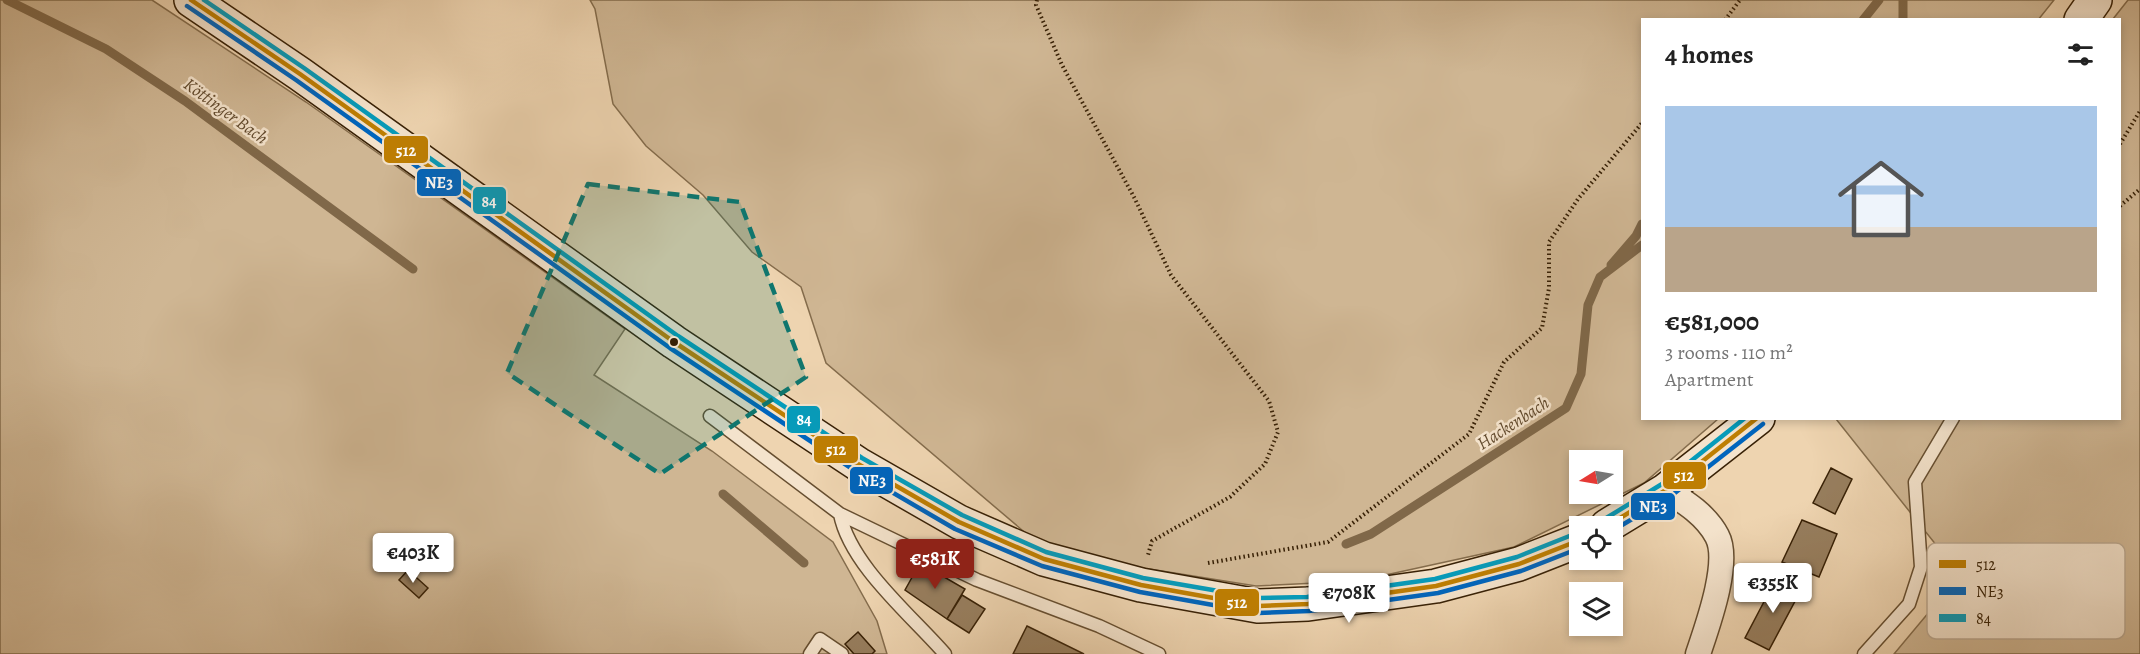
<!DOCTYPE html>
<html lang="en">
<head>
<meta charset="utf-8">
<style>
	body { margin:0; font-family:Alegreya,serif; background:#f6f6f6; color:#222; height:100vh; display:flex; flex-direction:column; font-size:22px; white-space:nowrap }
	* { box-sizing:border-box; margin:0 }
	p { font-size:20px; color:#767676 }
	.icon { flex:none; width:33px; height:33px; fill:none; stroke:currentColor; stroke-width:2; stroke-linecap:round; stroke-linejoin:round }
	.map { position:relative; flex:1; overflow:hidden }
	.details { position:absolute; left:1641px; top:18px; width:480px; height:402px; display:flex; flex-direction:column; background:#fff; border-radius:0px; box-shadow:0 3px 9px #0003 }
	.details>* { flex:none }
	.needle { width:39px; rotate:259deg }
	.buttons { position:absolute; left:1569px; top:450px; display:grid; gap:12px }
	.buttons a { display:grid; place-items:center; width:54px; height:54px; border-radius:0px; background:#fff; box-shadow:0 3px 9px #0003; font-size:30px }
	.price { position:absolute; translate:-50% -51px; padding:0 14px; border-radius:6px; background:#fff; color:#222; font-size:20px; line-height:39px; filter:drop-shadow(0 2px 3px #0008) }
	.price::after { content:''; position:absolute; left:50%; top:36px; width:18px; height:14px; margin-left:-9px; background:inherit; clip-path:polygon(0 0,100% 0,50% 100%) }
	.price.active { background:#8f2418; color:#fff }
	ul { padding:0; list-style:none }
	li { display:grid; align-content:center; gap:12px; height:318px; padding:0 24px }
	li span { display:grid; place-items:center; height:186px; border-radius:0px; color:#555 }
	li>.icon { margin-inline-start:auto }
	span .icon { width:108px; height:108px; fill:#fffc; stroke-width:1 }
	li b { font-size:26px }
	h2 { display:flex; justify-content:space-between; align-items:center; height:72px; padding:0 24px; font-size:26px }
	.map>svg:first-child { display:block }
	.green { fill:#cfb693; stroke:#846c4c; stroke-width:1.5; fill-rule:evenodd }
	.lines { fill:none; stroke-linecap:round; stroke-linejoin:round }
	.stream { stroke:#806849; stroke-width:9 }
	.building { fill:#977e5e; stroke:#382106; stroke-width:1.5 }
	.service-casing { stroke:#664e30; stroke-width:15 }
	.minor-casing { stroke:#664e30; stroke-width:27 }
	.secondary-casing { stroke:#382106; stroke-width:36 }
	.path { stroke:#382106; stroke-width:4; stroke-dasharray:1.5 3; stroke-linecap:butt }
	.service { stroke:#f4e3cc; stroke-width:12 }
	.minor { stroke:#f4e3cc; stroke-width:24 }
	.secondary { stroke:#f4e3cc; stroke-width:33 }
	.bus-1-casing { stroke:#f4e3cc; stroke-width:9 }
	.bus-2-casing { stroke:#f4e3cc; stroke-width:9 }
	.bus-3-casing { stroke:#f4e3cc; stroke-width:9 }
	.bus-1 { stroke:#be7e02; stroke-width:4.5 }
	.bus-2 { stroke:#0065bd; stroke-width:4.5 }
	.bus-3 { stroke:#069bba; stroke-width:4.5 }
	.marked { fill:#0f766e; fill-opacity:0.2; stroke:#0f766e; stroke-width:4.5; stroke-dasharray:12 8; stroke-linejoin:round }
	.bus-dot { fill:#382106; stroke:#f4e3cc; stroke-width:2 }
	.labels { text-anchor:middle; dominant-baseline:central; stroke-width:5; stroke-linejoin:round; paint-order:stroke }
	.water-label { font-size:18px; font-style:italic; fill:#624a2d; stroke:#f4e3cc }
	.key { fill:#f4e3cc; stroke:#bca991; stroke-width:1.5 }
	.key-label { font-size:16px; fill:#382106 }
	.line-badge { stroke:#f4e3cc; stroke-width:2 }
	.badge-label { font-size:16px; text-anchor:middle; font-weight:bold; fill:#fff }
</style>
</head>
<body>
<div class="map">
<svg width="2140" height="654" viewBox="0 0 2140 654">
	<rect width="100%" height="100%" fill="#eed4b0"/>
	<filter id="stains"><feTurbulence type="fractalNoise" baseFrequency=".00333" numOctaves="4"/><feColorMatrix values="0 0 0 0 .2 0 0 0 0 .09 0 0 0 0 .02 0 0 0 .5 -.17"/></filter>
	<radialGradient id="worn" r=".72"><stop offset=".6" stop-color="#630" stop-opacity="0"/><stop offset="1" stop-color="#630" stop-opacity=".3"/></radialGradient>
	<path class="green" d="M0 0H152L306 102 625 329 594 375 712 451 833 542 877 621 887 654H0Z
		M590 0H2054L2038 20H1642V418L1718 419 1644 483 1514 547 1358 581 1256 586 1049 553 826 363 801 287 752 252 703 195 646 146 613 104 595 9ZM1580 460H1612V494H1580Z
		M2128 0H2140V654H1894L1960 575 1836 419 2120 418V20L2113 19Z"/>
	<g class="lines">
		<path class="stream" d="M7 0 106 49 185 101 413 269
			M1863 20 1879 0
			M1903 20V0
			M1611 265 1636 236 1642 224
			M723 494 804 563
			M1346 544 1371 534 1566 408 1581 374 1588 305 1600 277 1642 245"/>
	</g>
	<path class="building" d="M1831 468 1852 479 1835 514 1813 503Z
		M1802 520 1837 534 1819 577 1782 562Z
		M920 563 965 589 947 619 905 590Z
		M408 570 428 588 419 598 399 580Z
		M1777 577 1801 590 1769 650 1745 638Z
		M962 595 985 609 969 633 947 619Z
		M1027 626 1084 654H1013Z
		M858 632 875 651 872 654H854L845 644Z"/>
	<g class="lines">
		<defs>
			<path id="service" d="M710 416 840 514 977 580 1099 626 1159 654
				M840 514C850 565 911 615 945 654
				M810 654 820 639 842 654
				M1864 654 1909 604 1921 567 1915 482 1953 418"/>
			<path id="minor" d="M1666 490C1685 502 1706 515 1717 536 1731 562 1707 627 1698 654"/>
			<path id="secondary" d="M191 0 300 74 674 342 858 464 959 522 1044 559 1141 585 1258 606 1308 604 1436 586 1519 564 1580 540
				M2081 20 2095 0
				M1607 526 1666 490 1758 418"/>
		</defs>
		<use href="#service" class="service-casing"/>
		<use href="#minor" class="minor-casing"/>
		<use href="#secondary" class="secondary-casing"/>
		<path class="path" d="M1037 0 1036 5 1062 65 1135 199 1171 275 1269 401 1278 432 1265 464 1230 497 1152 541 1148 555
			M1725 20 1740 0
			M2120 144 2140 111
			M2120 206 2140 189
			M1208 563 1328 542 1469 434 1504 362 1542 328 1549 288V242L1578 199 1642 123"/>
		<use href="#service" class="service"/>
		<use href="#minor" class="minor"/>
		<use href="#secondary" class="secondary"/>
		<defs>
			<path id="bus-1" d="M191 0 300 74 674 342 858 464 959 522 1044 559 1141 585 1258 606 1308 604 1436 586 1519 564 1580 540
				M1607 526 1666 490 1757 418"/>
			<path id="bus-2" d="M187 6 296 80 670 348 854 470 955 529 1042 566 1140 592 1258 613 1309 611 1438 593 1521 571 1580 548
				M1612 531 1671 496 1763 424"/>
			<path id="bus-3" d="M204 0 304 68 678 336 862 458 962 515 1046 552 1143 578 1259 598 1307 597 1435 579 1517 557 1577 533
				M1603 520 1662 484 1745 418"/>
		</defs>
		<use href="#bus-1" class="bus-1-casing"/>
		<use href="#bus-2" class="bus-2-casing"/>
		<use href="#bus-3" class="bus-3-casing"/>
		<use href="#bus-1" class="bus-1"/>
		<use href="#bus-2" class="bus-2"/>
		<use href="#bus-3" class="bus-3"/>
	</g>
	<path class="marked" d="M588 184 740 202 806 377 660 474 507 373Z"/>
	<circle class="bus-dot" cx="674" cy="342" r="5"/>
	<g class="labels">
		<g class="water-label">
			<text transform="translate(226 111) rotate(36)">Köttinger Bach</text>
			<text transform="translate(1513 423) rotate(-33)">Hackenbach</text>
		</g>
	</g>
	<rect x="1927" y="543" width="198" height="96" rx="9" class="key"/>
	<rect x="1939" y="560" width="27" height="8" fill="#be7e02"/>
	<rect x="1939" y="587" width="27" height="8" fill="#0065bd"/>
	<rect x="1939" y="614" width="27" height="8" fill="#069bba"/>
	<g class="key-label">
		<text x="1976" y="570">512</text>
		<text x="1976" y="597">NE3</text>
		<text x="1976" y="624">84</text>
	</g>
	<g class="line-badge">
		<rect x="383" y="135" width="46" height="29" rx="6" fill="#be7e02"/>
		<rect x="416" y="168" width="46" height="29" rx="6" fill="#0065bd"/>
		<rect x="472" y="186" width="35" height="29" rx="6" fill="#069bba"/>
		<rect x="786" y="405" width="35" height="29" rx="6" fill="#069bba"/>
		<rect x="813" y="435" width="46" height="29" rx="6" fill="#be7e02"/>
		<rect x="1662" y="461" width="45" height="29" rx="6" fill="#be7e02"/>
		<rect x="849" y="466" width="45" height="29" rx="6" fill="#0065bd"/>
		<rect x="1630" y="492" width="46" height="29" rx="6" fill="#0065bd"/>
		<rect x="1214" y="588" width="46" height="29" rx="6" fill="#be7e02"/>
	</g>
	<g class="badge-label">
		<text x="406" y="156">512</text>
		<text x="439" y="188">NE3</text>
		<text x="489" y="207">84</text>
		<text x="804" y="425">84</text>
		<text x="836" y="455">512</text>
		<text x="1684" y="481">512</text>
		<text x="872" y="486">NE3</text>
		<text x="1653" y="512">NE3</text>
		<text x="1237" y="608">512</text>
	</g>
	<rect width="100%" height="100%" filter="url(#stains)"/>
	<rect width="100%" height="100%" fill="url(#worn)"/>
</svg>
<div class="buttons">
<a><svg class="needle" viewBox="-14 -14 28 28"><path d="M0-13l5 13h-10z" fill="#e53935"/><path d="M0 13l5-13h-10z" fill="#767676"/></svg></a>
<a><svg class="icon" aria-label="locate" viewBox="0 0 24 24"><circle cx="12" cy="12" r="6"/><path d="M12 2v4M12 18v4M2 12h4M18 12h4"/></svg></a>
<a><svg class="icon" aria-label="layers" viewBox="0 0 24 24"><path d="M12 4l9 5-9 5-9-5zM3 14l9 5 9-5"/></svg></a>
</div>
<b class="price" style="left:413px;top:584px">€403K</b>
<b class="price active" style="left:935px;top:590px">€581K</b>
<b class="price" style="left:1773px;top:614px">€355K</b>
<b class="price" style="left:1349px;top:624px">€708K</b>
<section class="details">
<h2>4 homes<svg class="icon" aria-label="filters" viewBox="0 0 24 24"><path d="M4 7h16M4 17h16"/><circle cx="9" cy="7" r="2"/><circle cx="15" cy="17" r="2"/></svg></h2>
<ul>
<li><span style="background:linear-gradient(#a9c7e8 65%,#b9a48a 0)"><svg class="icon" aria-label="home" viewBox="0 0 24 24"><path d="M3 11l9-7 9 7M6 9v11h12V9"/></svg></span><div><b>€581,000</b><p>3 rooms · 110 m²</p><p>Apartment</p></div></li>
</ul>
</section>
</div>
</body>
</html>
